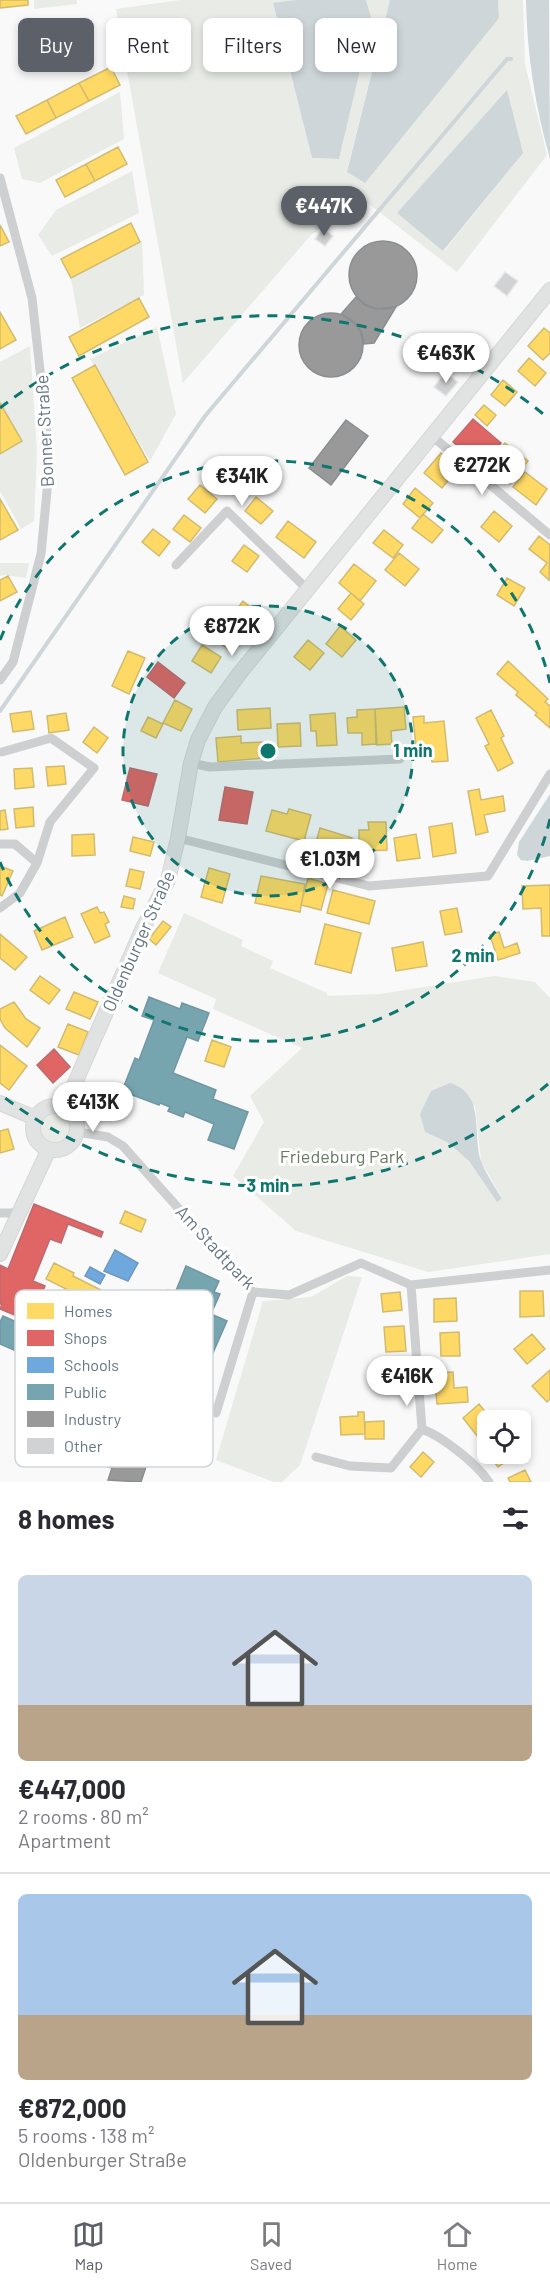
<!DOCTYPE html>
<html lang="en">
<head>
<meta charset="utf-8">
<style>
	body { margin:0; font-family:Barlow,sans-serif; background:#f2f2f3; color:#2b2b33; height:100vh; display:flex; flex-direction:column; font-size:22px; white-space:nowrap }
	* { box-sizing:border-box; margin:0 }
	p { font-size:20px; color:#7c7c81 }
	.icon { flex:none; width:33px; height:33px; fill:none; stroke:currentColor; stroke-width:2; stroke-linecap:round; stroke-linejoin:round }
	.map { position:relative; height:1482px; overflow:hidden }
	.sheet { display:flex; flex-direction:column; background:#fff; flex:1 }
	.sheet>* { flex:none }
	.hud { position:absolute; left:18px; top:18px; width:514px; height:54px; display:flex; gap:12px }
	.controls { position:absolute; left:477px; top:1410px; display:grid; gap:12px }
	.controls a { display:grid; place-items:center; width:54px; height:54px; border-radius:9px; background:#fff; box-shadow:0 3px 9px #0003; font-size:30px }
	.price { position:absolute; translate:-50% -51px; padding:0 14px; border-radius:21px; background:#fff; color:#222; font-size:20px; line-height:39px; filter:drop-shadow(0 2px 3px #0008) }
	.price::after { content:''; position:absolute; left:50%; top:36px; width:18px; height:14px; margin-left:-9px; background:inherit; clip-path:polygon(0 0,100% 0,50% 100%) }
	.price.active { background:#5c6169; color:#fff }
	ul { padding:0; list-style:none }
	li { display:grid; align-content:center; gap:12px; height:318px; padding:0 18px }
	li+li { border-top:2px solid #e1e1e2 }
	li span { display:grid; place-items:center; height:186px; border-radius:9px; color:#555 }
	li>.icon { margin-inline-start:auto }
	span .icon { width:108px; height:108px; fill:#fffc; stroke-width:1 }
	li b { font-size:26px }
	h2 { display:flex; justify-content:space-between; align-items:center; height:72px; padding:0 18px; font-size:26px }
	.tag { padding:0 21px; border-radius:9px; background:#fff; box-shadow:0 3px 9px #0003; font-size:21px; line-height:54px }
	.tag.active { background:#5c6169; color:#fff }
	.menu { display:flex; justify-content:space-around; align-items:center; height:84px; border-top:2px solid #e1e1e2; background:#fff; font-size:16px; color:#7c7c81 }
	.menu a { display:grid; justify-items:center; gap:3px }
	.menu .active { color:#5c6169 }
	.map>svg:first-child { display:block }
	.green { fill:#e8ebe6; fill-rule:evenodd }
	.water { fill:#ced6d9 }
	.homes { fill:#ffd966; stroke:#d1bb6f; stroke-width:1.5 }
	.shops { fill:#e06666; stroke:#bb6b6f; stroke-width:1.5 }
	.schools { fill:#6fa8dc; stroke:#6c99c1; stroke-width:1.5 }
	.public { fill:#76a5af; stroke:#7197a2; stroke-width:1.5 }
	.industry { fill:#999; stroke:#898e92; stroke-width:1.5 }
	.lines { fill:none; stroke-linecap:round; stroke-linejoin:round }
	.stream { stroke:#ced6d9; stroke-width:4 }
	.building { fill:#d0d2d3; stroke:#e8e8e8; stroke-width:1.5 }
	.secondary-casing { stroke:#d5d6d7; stroke-width:16 }
	.street { stroke:#cecfd0; stroke-width:9 }
	.secondary { stroke:#e1e2e2; stroke-width:14 }
	.ring { fill:none; stroke:#0f766e; stroke-width:3; stroke-dasharray:10 8 }
	.labels { text-anchor:middle; dominant-baseline:central; stroke-width:6; stroke-linejoin:round; paint-order:stroke }
	.street-label { font-size:18px; fill:#657683; stroke:#fff }
	.park-label { font-size:18px; fill:#687a64; stroke:#fff }
	.key { fill:#fff; stroke:#d1d6da; stroke-width:1.5 }
	.key-label { font-size:16px; fill:#657683 }
	.centre { fill:#0f766e; stroke:#fff; stroke-width:3 }
	.ring-label { font-size:18px; text-anchor:middle; font-weight:bold; fill:#0f766e; stroke:#fff; stroke-width:6; stroke-linejoin:round; paint-order:stroke }
</style>
</head>
<body>
<div class="map">
<svg width="550" height="1482" viewBox="0 0 550 1482">
	<rect width="100%" height="100%" fill="#f9f9f9"/>
	<path class="green" d="M34 0H77V4L34 9Z
		M180 0H296L273 4 312 158 339 159 372 20 366 0H390L347 171 499 18 498 0H523L525 64 547 155 457 272 361 198 311 235 183 383 116 9ZM523 153 444 251 397 213Z
		M120 92 124 139 40 183 22 179 14 148Z
		M132 171 139 213 52 256 38 235 56 210Z
		M142 241 144 295 80 328 71 278Z
		M157 327 176 414 150 461 90 359Z
		M30 346 37 452 34 521 21 529 0 491V362Z
		M0 563H29L26 578 3 575 0 576Z
		M184 913 243 940 241 946 273 961 270 968 327 993V996L380 994 494 976 535 982 550 998V1254L428 1272 296 1231 233 1176 264 1122 250 1096 302 1048 213 1009 216 999 158 973ZM475 1105 481 1161 502 1199 497 1202 469 1161 447 1142Z
		M41 1128a14 14 0 1 1 28 0a14 14 0 1 1-28 0Z
		M347 1276 362 1277 300 1465 282 1482H274L216 1460 263 1301 311 1297Z"/>
	<path class="water" d="M296 0H366L372 20 339 159 312 158 273 3Z
		M390 0H498L499 18 365 183 347 172Z
		M526 0H549L550 159C535 105 527 56 526 0Z
		M507 90 523 153 443 251 397 213Z
		M550 794V856L527 861 521 860 517 855 519 842Z
		M450 1083C486 1094 472 1133 481 1161 486 1174 495 1187 502 1199L497 1202 469 1161 447 1142 425 1132 420 1114 431 1091Z"/>
	<path class="homes" d="M0 0H28V5L0 8Z
		M111 67 120 85 89 101 79 83Z
		M79 83 89 101 56 118 47 100Z
		M47 100 56 118 26 134 16 116Z
		M118 147 127 164 95 181 86 164Z
		M86 164 95 181 65 197 56 180Z
		M131 223 140 242 71 278 61 259Z
		M0 225 9 242 0 246Z
		M139 298 149 317 79 356 69 337Z
		M0 312 16 340 0 349Z
		M544 328 550 333V353L543 360 528 346Z
		M529 358 546 373 535 386 518 371Z
		M95 365 148 462 125 475 72 378Z
		M503 380 517 392 505 406 491 395Z
		M0 403 22 441 0 454Z
		M484 405 496 415 487 426 475 415Z
		M505 443 528 461 510 484 487 465Z
		M441 453 459 467 442 488 424 473Z
		M216 458 233 471 222 485 205 472Z
		M525 472 547 489 536 505 513 487Z
		M200 485 217 499 205 513 188 499Z
		M415 488 433 503 420 518 403 504Z
		M256 497 273 511 261 524 245 511Z
		M0 499 18 530 0 540Z
		M494 511 512 526 499 542 481 527Z
		M423 514 443 530 432 543 412 528Z
		M184 515 201 528 190 542 173 529Z
		M288 521 316 542 304 558 276 537Z
		M153 529 170 542 159 556 142 542Z
		M384 530 403 545 393 558 373 543Z
		M539 536 550 545 549 580 540 572 547 563 529 549Z
		M244 545 259 556 247 572 232 561Z
		M399 553 419 569 405 586 385 570Z
		M354 564 376 581 360 601 339 583Z
		M8 576 17 592 0 601V580Z
		M507 578 525 588 514 606 497 595Z
		M351 593 364 604 351 620 338 609Z
		M243 601 258 613 246 628 231 617Z
		M225 623 240 634 228 649 213 638Z
		M340 626 356 640 342 657 326 644Z
		M308 640 324 653 310 670 294 657Z
		M202 645 221 657 211 673 192 661Z
		M128 651 145 658 129 694 112 686Z
		M508 661 548 699 545 702 550 706V728L535 715 537 713 516 695 518 692 497 674Z
		M175 700 192 709 181 731 163 723Z
		M404 707 406 729 391 731 392 744 377 745 375 709Z
		M270 708 271 728 238 730 237 710Z
		M375 709 376 744 362 745V733H348L347 718 357 717V710Z
		M491 710 504 736 501 738 513 763 498 771 485 746 489 744 476 718Z
		M31 711 34 729 13 732 10 714Z
		M66 713 69 730 49 733 47 716Z
		M335 713 337 745 317 746 316 731H311L310 715Z
		M424 716V723L444 721 448 761 432 762 431 756 417 757 413 717Z
		M148 717 163 724 156 738 141 731Z
		M300 723 301 746 278 747 277 724Z
		M94 727 108 738 97 753 83 742Z
		M241 736V743L263 742 265 758 218 762 216 738Z
		M64 766 66 784 48 786 46 767Z
		M32 768 34 787 15 789 14 769Z
		M479 789 481 800 503 796 505 811 484 815 488 832 476 835 468 791Z
		M33 807 34 826 16 828 14 809Z
		M289 809 311 815 304 841 266 831 272 810 287 814Z
		M5 810 8 829 0 830V811Z
		M368 822H386L387 850 359 851V830H369Z
		M452 823 456 853 433 857 429 827Z
		M320 828 352 838 346 855 315 846Z
		M94 834 95 855 72 856V835Z
		M416 834 420 858 397 861 394 838Z
		M133 837 154 842 150 856 130 851Z
		M0 866 13 871 2 896 0 895Z
		M209 868 230 874 222 903 201 897Z
		M130 869 144 872 140 889 126 886Z
		M261 876 305 884 300 912 255 903Z
		M308 878 328 884 321 910 301 905Z
		M550 885V936H542L541 908 523 909 522 886Z
		M333 890 375 901 369 924 327 913Z
		M124 896 135 899 133 909 121 907Z
		M97 907 100 913 104 912 109 922 105 924 110 936 95 943 81 914Z
		M457 908 462 932 445 935 440 911Z
		M65 917 73 937 42 950 34 931Z
		M163 921 171 927 156 945 149 939Z
		M325 924 361 933 351 973 315 964Z
		M499 932 504 948 517 943 520 953 498 960 490 935Z
		M0 934 27 957 15 970 0 958Z
		M423 942 427 966 396 971 392 948Z
		M40 976 60 990 49 1004 30 990Z
		M74 992 98 1002 90 1019 66 1009Z
		M14 1002 26 1019 40 1028 27 1047 5 1028 0 1019V1009Z
		M68 1024 88 1032 79 1055 58 1047Z
		M212 1040 231 1047 224 1067 205 1061Z
		M0 1045 27 1066 9 1090 0 1083Z
		M8 1129 14 1149 0 1153V1131Z
		M125 1211 146 1220 141 1232 120 1223Z
		M54 1263 74 1273 73 1276 115 1297 110 1307 124 1314 105 1352 67 1334 84 1298 46 1279Z
		M520 1291H543L544 1316 520 1317Z
		M400 1292 402 1310 383 1312 381 1294Z
		M456 1298 457 1321 434 1322V1299Z
		M404 1326 406 1351 386 1352 384 1327Z
		M459 1332 460 1356H441L440 1333Z
		M532 1334 545 1349 527 1364 514 1349Z
		M401 1365 403 1389 381 1391 379 1367Z
		M550 1370V1399L547 1402 532 1386Z
		M453 1372 454 1388 467 1387 468 1402 437 1404 434 1373Z
		M479 1404 492 1420H488V1429L478 1437 463 1418Z
		M358 1412H364L365 1434 341 1435 340 1417 358 1416Z
		M384 1421V1439H365V1422Z
		M423 1452 434 1462 421 1477 410 1467Z
		M488 1454H517L498 1467Z
		M525 1470 531 1482H510L508 1478Z"/>
	<path class="shops" d="M473 419 501 443 481 466 453 442Z
		M158 662 185 683 174 698 147 677Z
		M130 768 157 774 148 806 122 800Z
		M225 787 253 792 247 824 219 820Z
		M54 1049 70 1067 53 1083 37 1065Z
		M34 1204 103 1232 101 1237 68 1224 61 1243 50 1239 33 1281 45 1286 31 1322 0 1309 2 1304H0V1265L8 1269Z"/>
	<path class="schools" d="M115 1250 138 1263 128 1281 104 1271Z
		M90 1267 105 1275 100 1284 85 1276Z"/>
	<path class="public" d="M149 997 180 1009 182 1003 209 1013 198 1041 187 1037 173 1073 216 1090 213 1099 248 1112 234 1149 208 1140 214 1124 185 1112 183 1117 168 1111 170 1107 160 1103 159 1105 122 1091 135 1058 139 1060 154 1020 142 1016Z
		M186 1266 219 1281 214 1292 220 1294 211 1314 227 1321 202 1378 140 1350 168 1290 175 1293Z
		M3 1316 57 1340 46 1364 0 1344V1322Z"/>
	<path class="industry" d="M349 275a34 34 0 1 1 68 0a34 34 0 1 1-68 0Z
		M356 297 365 305 376 309 396 307 374 343 364 344 362 333 356 324 341 314Z
		M299 345a32 32 0 1 1 64 0a32 32 0 1 1-64 0Z
		M346 420 368 436 331 485 309 468Z
		M116 1379 169 1396 141 1482 108 1480 112 1468 89 1461Z"/>
	<g class="lines">
		<path class="stream" d="M0 711 205 416 507 59H511"/>
	</g>
	<path class="building" d="M323 228 333 236 325 246 315 239Z
		M505 272 518 281 507 296 494 286Z
		M445 372 458 382 446 396 434 387Z"/>
	<g class="lines">
		<defs>
			<path id="secondary" d="M0 1103 35 1118
				M33 1128a22 22 0 1 1 44 0a22 22 0 1 1-44 0Z
				M64 1108 143 928 168 880 178 838 191 763 198 740 215 707 239 674 550 290
				M0 1254 49 1149"/>
		</defs>
		<use href="#secondary" class="secondary-casing"/>
		<path class="street" d="M0 178 32 298 48 442 47 491 41 554 13 662 0 680
			M432 436 550 535
			M176 565 227 511 307 589
			M191 763 210 767 400 759
			M178 838 369 886 488 876 550 774
			M0 844H15L37 863
			M0 908 20 893 37 863 50 822 94 768 51 738 2 752
			M77 1132 108 1137 123 1146 253 1292 289 1295 361 1263 411 1285 550 1270
			M0 1213H19
			M216 1413 253 1292
			M422 1429C443 1437 476 1463 489 1482
			M316 1457 350 1466 391 1468 422 1429 411 1285"/>
		<use href="#secondary" class="secondary"/>
	</g>
	<circle cx="268" cy="751" r="145" fill="#0f766e" fill-opacity=".12"/>
	<g class="ring">
		<circle cx="268" cy="751" r="145"/>
		<path d="M550 819A290 290 0 0 1 0 862M0 640A290 290 0 0 1 550 683"/>
		<path d="M548 1084A435 435 0 0 1 0 1094M0 408A435 435 0 0 1 548 418"/>
	</g>
	<g class="labels">
		<g class="street-label">
			<text transform="translate(44 431) rotate(-93)">Bonner Straße</text>
			<text transform="translate(138 941) rotate(-66)">Oldenburger Straße</text>
			<text transform="translate(216 1247) rotate(47)">Am Stadtpark</text>
		</g>
		<g class="park-label">
			<text x="342" y="1156">Friedeburg Park</text>
		</g>
	</g>
	<rect x="15" y="1290" width="198" height="177" rx="9" class="key"/>
	<rect x="27" y="1303" width="27" height="16" fill="#ffd966"/>
	<rect x="27" y="1330" width="27" height="16" fill="#e06666"/>
	<rect x="27" y="1357" width="27" height="16" fill="#6fa8dc"/>
	<rect x="27" y="1384" width="27" height="16" fill="#76a5af"/>
	<rect x="27" y="1411" width="27" height="16" fill="#999"/>
	<rect x="27" y="1438" width="27" height="16" fill="#d0d2d3"/>
	<g class="key-label">
		<text x="64" y="1317">Homes</text>
		<text x="64" y="1344">Shops</text>
		<text x="64" y="1371">Schools</text>
		<text x="64" y="1398">Public</text>
		<text x="64" y="1425">Industry</text>
		<text x="64" y="1452">Other</text>
	</g>
	<circle cx="268" cy="751" r="9" class="centre"/>
	<g class="ring-label">
		<text x="413" y="757">1 min</text>
		<text x="473" y="962">2 min</text>
		<text x="268" y="1192">3 min</text>
	</g>
</svg>
<div class="controls">
<a><svg class="icon" aria-label="locate" viewBox="0 0 24 24"><circle cx="12" cy="12" r="6"/><path d="M12 2v4M12 18v4M2 12h4M18 12h4"/></svg></a>
</div>
<b class="price active" style="left:324px;top:237px">€447K</b>
<b class="price" style="left:446px;top:384px">€463K</b>
<b class="price" style="left:482px;top:496px">€272K</b>
<b class="price" style="left:242px;top:507px">€341K</b>
<b class="price" style="left:232px;top:657px">€872K</b>
<b class="price" style="left:330px;top:890px">€1.03M</b>
<b class="price" style="left:93px;top:1133px">€413K</b>
<b class="price" style="left:407px;top:1407px">€416K</b>
<div class="hud">
<a class="tag active">Buy</a>
<a class="tag">Rent</a>
<a class="tag">Filters</a>
<a class="tag">New</a>
</div>
</div>
<section class="sheet">
<h2>8 homes<svg class="icon" aria-label="filters" viewBox="0 0 24 24"><path d="M4 7h16M4 17h16"/><circle cx="9" cy="7" r="2"/><circle cx="15" cy="17" r="2"/></svg></h2>
<ul>
<li><span style="background:linear-gradient(#c9d6e8 70%,#b9a48a 0)"><svg class="icon" aria-label="home" viewBox="0 0 24 24"><path d="M3 11l9-7 9 7M6 9v11h12V9"/></svg></span><div><b>€447,000</b><p>2 rooms · 80 m²</p><p>Apartment</p></div></li>
<li><span style="background:linear-gradient(#a9c7e8 65%,#b9a48a 0)"><svg class="icon" aria-label="home" viewBox="0 0 24 24"><path d="M3 11l9-7 9 7M6 9v11h12V9"/></svg></span><div><b>€872,000</b><p>5 rooms · 138 m²</p><p>Oldenburger Straße</p></div></li>
</ul>
</section>
<nav class="menu">
<a class="active"><svg class="icon" aria-label="map" viewBox="0 0 24 24"><path d="M3 6l6-2 6 2 6-2v14l-6 2-6-2-6 2zM9 4v14M15 6v14"/></svg>Map</a>
<a><svg class="icon" aria-label="saved" viewBox="0 0 24 24"><path d="M7 4h10v16l-5-4-5 4z"/></svg>Saved</a>
<a><svg class="icon" aria-label="home" viewBox="0 0 24 24"><path d="M3 11l9-7 9 7M6 9v11h12V9"/></svg>Home</a>
</nav>
</body>
</html>
